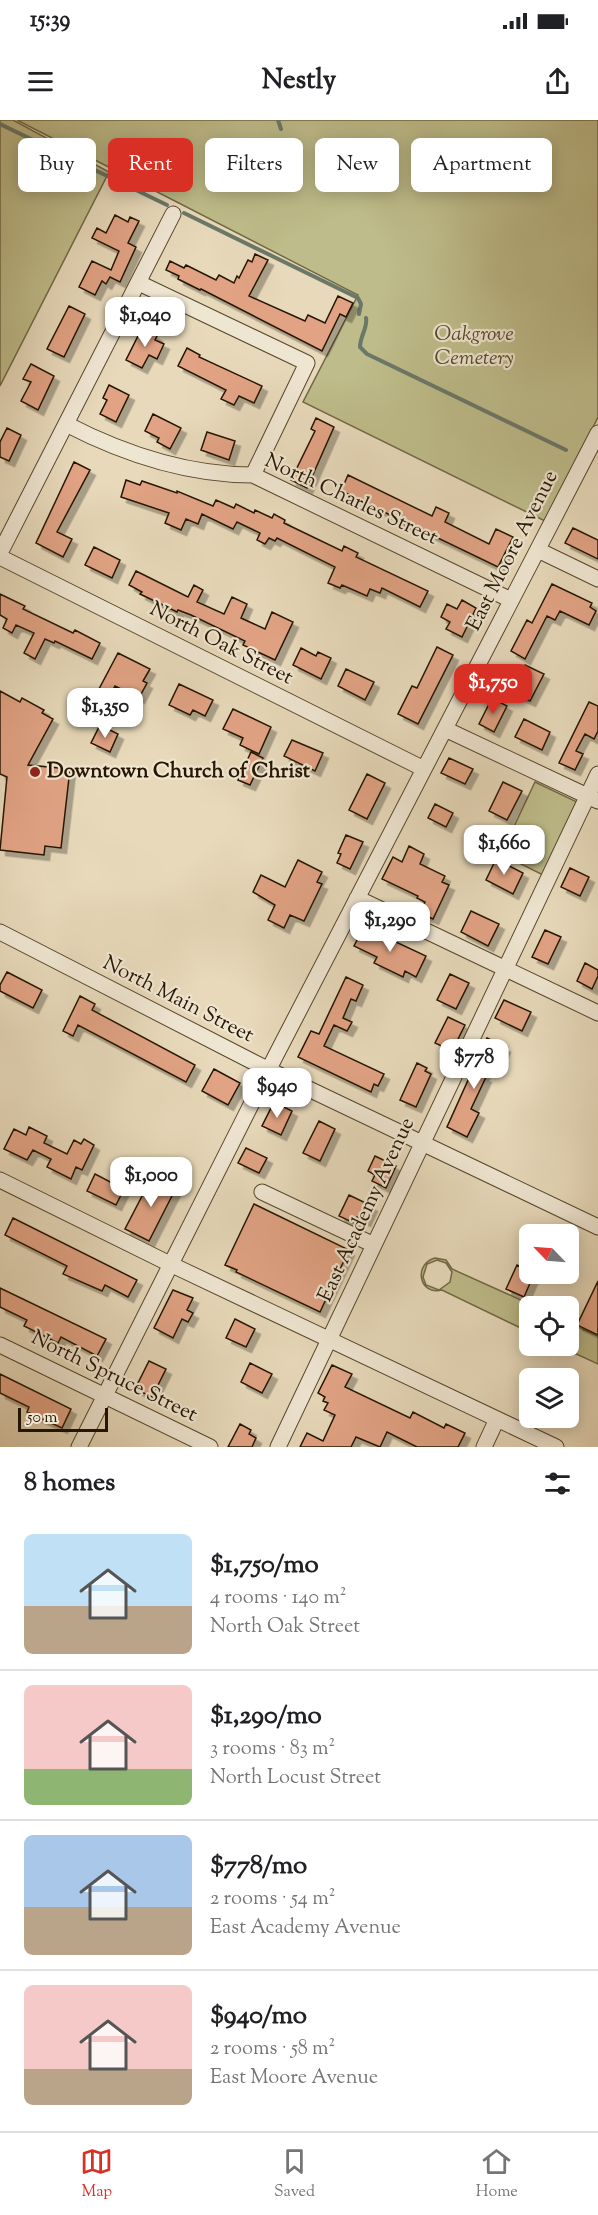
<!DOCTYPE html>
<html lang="en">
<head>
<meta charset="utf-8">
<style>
	body { margin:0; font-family:"Sorts Mill Goudy",serif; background:#f6f6f6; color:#202124; height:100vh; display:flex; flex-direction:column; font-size:22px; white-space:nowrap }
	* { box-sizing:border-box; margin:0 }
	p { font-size:20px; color:#757577 }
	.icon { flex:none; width:33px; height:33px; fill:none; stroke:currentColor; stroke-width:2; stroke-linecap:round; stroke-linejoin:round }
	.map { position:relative; height:1327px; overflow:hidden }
	.sheet { display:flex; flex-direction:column; background:#fff; flex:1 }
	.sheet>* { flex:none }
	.banner { position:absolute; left:18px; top:18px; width:562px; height:54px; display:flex; gap:12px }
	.needle { width:39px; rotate:295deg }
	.tools { position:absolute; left:519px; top:1104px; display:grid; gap:12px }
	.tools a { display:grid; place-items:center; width:60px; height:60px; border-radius:9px; background:#fff; box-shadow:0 3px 15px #0003; font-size:30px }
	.scale { position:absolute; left:18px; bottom:15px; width:90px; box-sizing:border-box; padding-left:6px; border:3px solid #261600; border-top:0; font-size:16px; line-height:21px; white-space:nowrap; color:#261600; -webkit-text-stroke:4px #efe6d2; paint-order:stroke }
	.price { position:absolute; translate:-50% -51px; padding:0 14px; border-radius:12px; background:#fff; color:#222; font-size:20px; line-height:39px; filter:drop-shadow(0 2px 3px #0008) }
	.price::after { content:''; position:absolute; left:50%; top:36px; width:18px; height:14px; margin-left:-9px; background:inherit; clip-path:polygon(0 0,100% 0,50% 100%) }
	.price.active { background:#d93025; color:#fff }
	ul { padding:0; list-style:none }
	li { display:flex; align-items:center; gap:18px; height:150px; padding:0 24px }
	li+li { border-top:2px solid #e0e0e0 }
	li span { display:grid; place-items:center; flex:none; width:168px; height:120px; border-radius:9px; color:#555 }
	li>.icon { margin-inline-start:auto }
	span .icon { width:72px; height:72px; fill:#fffc; stroke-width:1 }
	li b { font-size:26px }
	h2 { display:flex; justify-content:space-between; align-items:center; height:72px; padding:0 24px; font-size:26px }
	.pill { padding:0 21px; border-radius:9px; background:#fff; box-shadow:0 3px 15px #0003; font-size:21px; line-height:54px }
	.pill.active { background:#d93025; color:#fff }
	.status { display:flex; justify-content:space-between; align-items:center; height:42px; padding:0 30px; background:#fff; direction:ltr }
	.status svg { height:16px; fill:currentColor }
	header { display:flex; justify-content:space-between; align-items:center; height:78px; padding:0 24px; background:#fff; font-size:27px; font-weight:700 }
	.menu { display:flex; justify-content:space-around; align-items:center; height:84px; border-top:2px solid #e0e0e0; background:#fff; font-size:16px; color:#757577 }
	.menu a { display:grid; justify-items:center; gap:3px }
	.menu .active { color:#d93025 }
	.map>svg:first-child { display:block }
	.green { fill:#bebc8a; stroke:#726945; stroke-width:1.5; fill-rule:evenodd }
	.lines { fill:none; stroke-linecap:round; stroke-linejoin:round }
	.stream { stroke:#6a7868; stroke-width:4 }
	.building { fill:#e1a384; stroke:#261600; stroke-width:1.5; filter:url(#shadow) }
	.minor-casing { stroke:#56472e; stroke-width:17 }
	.minor { stroke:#efe6d2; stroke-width:15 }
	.poi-dot { fill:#8f2418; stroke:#efe6d2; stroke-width:2 }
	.labels { text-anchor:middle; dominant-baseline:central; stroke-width:4.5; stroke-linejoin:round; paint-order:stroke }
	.park-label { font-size:21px; font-style:italic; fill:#544829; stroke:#efe6d2 }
	.street-label { font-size:21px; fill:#261600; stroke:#efe6d2 }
	.poi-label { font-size:21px; font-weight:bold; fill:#261600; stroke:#efe6d2; text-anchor:start }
</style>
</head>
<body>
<div class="status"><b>15:39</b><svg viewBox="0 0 49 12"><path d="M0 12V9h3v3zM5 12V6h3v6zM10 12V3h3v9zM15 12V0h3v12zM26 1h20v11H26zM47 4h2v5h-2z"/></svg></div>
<header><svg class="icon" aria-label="menu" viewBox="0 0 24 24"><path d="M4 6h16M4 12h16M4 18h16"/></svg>Nestly<svg class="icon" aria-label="share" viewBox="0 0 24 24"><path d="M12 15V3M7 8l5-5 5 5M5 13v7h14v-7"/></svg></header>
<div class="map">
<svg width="598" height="1327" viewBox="0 0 598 1327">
	<defs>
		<filter id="shadow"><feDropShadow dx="5.5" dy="5.5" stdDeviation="0" flood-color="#0004"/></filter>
	</defs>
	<rect width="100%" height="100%" fill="#e7d9ba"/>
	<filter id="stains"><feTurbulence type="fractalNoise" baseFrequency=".00333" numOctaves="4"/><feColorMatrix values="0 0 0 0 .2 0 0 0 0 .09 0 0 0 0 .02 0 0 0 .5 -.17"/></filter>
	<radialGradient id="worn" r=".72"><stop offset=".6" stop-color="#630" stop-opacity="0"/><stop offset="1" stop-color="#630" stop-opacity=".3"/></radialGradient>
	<path class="green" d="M0 0H13L109 52 0 266Z
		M17 0H598V297L547 402 303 282 358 175Z
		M535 662 577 682 543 755 501 734Z
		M435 1138 446 1140 452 1149 534 1186H530L529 1212 442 1170C419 1176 413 1144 435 1138ZM437 1140 446 1143 452 1152 450 1162 439 1170 426 1165 423 1157 427 1144Z
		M569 1203 598 1216V1244L559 1226H568Z"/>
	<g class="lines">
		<path class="stream" d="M278 0 281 9
			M0 4 167 85
			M184 93 358 178 361 184 359 194
			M366 198C368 207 360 216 360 227L367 234 566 330"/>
	</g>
	<path class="building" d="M115 95 128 102 130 97 139 101 128 123 136 127 120 162 110 157 106 164 102 161 95 175 79 167 92 141 111 150 119 131 92 118 97 108 106 113Z
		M255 134 268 140 249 176 305 201 308 195 325 203 338 176 353 183 346 197 340 194 322 231 201 169 200 170 178 159 179 156 166 150 170 141 184 148 186 145 216 160 219 155 234 163 237 156 239 158 248 140 252 142Z
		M69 186 85 194 64 237 47 229Z
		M142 208 157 216 155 220 164 224 157 239 149 235 142 248 126 240Z
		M187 228 200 235 199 237 262 266 254 283 239 276 234 285 221 279 226 270 178 246Z
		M31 244 54 256 38 290 21 281 31 262 23 259Z
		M109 265 129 275 116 302 100 294 107 280 103 278Z
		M153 294 181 308 170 329 157 322 159 318 145 311Z
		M316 298 334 307 307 368 291 360 315 311 311 309Z
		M7 308 21 315 9 341 0 337V322Z
		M207 312 235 321 229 340 201 330Z
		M74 342 90 350 57 412 72 419 63 437 36 423Z
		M348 355 432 396 436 387 449 393 445 402 489 424 496 409 513 417 498 447 411 405 410 407 397 401 399 399 371 386 370 387 356 381 357 378 341 371Z
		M126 360 140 365 142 361 177 373V371L213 386 216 380 234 388 236 384 254 393 255 390 272 398 274 394 285 400 284 403 342 431 344 426 358 433 356 437 428 471 420 487 382 468 380 473 370 469 367 476 342 465 340 468 328 463 335 447 277 418 275 421 269 418 265 424 257 420 260 413 237 402 233 409 202 394 198 404 186 399 181 410 165 403 169 393 121 377Z
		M573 408 598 420V439L565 423Z
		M94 427 120 440 112 458 85 445Z
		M136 451 188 477 194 465 203 470 197 482 224 494 232 477 247 484 241 498 265 509 272 492 293 502 275 540 243 525 245 521 191 495 178 490 177 492 140 474 142 472 129 465Z
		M552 464 592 483 590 487 596 491 589 505 560 491 555 500 547 496 525 539 511 531 527 500 532 503Z
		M0 474 25 486 23 489 73 513 75 510 100 523 92 539 55 521 54 523 45 519 35 539 24 533 34 513 16 505 12 513 3 508 7 499 0 495Z
		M462 480 476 488 462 517 446 509 450 502 441 497 447 484 457 489Z
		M437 527 453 535 418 604 398 594 412 566 417 568Z
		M301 528 316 536 318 532 331 538 321 559 293 545Z
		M118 533 150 549 143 561 147 563 139 578 115 566 110 575 99 569Z
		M525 545 544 554 530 581 511 572Z
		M346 549 374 562 365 580 338 566Z
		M179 564 213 580 205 596 193 590 190 595 169 585Z
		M0 571 20 582 22 578 44 590 42 593 53 599 28 645 70 649 61 728 45 726 44 735 0 730 7 657 0 654Z
		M492 578 507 586 494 612 479 604Z
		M589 582 598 586V611L594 619 585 614 576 631 583 634 575 650 559 643Z
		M233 589 271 607 259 634 240 625 243 618 223 609Z
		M524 599 550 612 542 630 515 617Z
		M100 605 118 614 110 632 91 623Z
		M292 620 323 633 315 651 284 636Z
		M251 632 263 638 250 665 238 660Z
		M449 638 473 649 465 664 441 653Z
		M367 654 385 663 367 699 349 690Z
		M503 662 522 671 507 700 489 691Z
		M435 684 453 693 446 707 428 698Z
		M346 715 363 722 350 749 337 743 341 734 338 733Z
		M409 726 424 734 420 744 445 756 442 762 449 765 433 799 420 793 425 782 417 778 418 776 382 759 393 737 402 742Z
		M496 739 523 753 513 774 486 760Z
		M298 740 322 752 317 762 322 764 304 801 290 795 284 808 268 800 275 785 253 772 261 755 285 767Z
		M570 748 589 757 580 776 561 767Z
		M471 791 499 804 488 826 461 812Z
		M364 807 426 836 416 857 405 851 403 857 374 843 377 837 354 826Z
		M545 810 561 817 548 844 532 837Z
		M585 843 598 850V856L592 869 577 861Z
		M7 852 42 870 33 888 0 871V865Z
		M450 854 469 863 456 889 437 880Z
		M346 857 363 865 356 881 351 879 343 898 352 902 347 911 334 905 324 926 384 954 378 966 374 964 371 972 298 937 311 911 319 914Z
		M80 876 95 884 92 890 195 945 186 962 78 905 73 916 63 911Z
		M504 880 531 892 522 911 495 898Z
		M448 897 465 905 452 931 435 923Z
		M487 918 505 927 498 941 492 938 483 956 486 957 471 989 479 993 467 1017 447 1007Z
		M417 943 427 948 425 951 431 954 416 987 400 980Z
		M214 949 240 963 228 985 202 971Z
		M274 982 292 991 281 1015 262 1006Z
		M319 1001 335 1009 320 1041 303 1033Z
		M29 1007 47 1016 44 1023 67 1034 74 1020 81 1024 84 1019 94 1025 82 1050 76 1047 71 1059 47 1047 51 1039 33 1030 27 1040 4 1029 14 1009 26 1015Z
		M246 1028 267 1038 259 1053 238 1043Z
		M375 1036 396 1046 386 1068 372 1061 375 1055 368 1051Z
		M95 1054 124 1069 116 1085 87 1071Z
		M153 1055 177 1066 149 1121 125 1109Z
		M349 1075 372 1086 365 1101 357 1097 354 1103 339 1096Z
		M254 1084 349 1130 320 1192 236 1152 237 1150 225 1145Z
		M13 1098 137 1160 128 1177 105 1165 102 1171 63 1154 67 1146 5 1115Z
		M517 1145 530 1151V1154H534L524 1177 506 1169Z
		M598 1161V1215L577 1205Z
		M0 1168 106 1219 97 1236 61 1217 58 1223 24 1206 27 1200 0 1187Z
		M173 1170 193 1178 187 1190 193 1193 188 1202 182 1199 173 1218 154 1208Z
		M235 1199 255 1209 246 1227 226 1218Z
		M149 1241 166 1249 152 1277 135 1269Z
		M250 1243 272 1254 262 1273 241 1262Z
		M332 1245 352 1254 345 1267 410 1298 413 1292 444 1308 446 1304 465 1313 458 1327H417L387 1312 380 1327 356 1317 351 1327H300L307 1313 323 1321 335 1295 324 1290 328 1283 323 1281 325 1277 318 1273Z
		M0 1254 71 1289 62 1308 27 1292 29 1287 0 1273Z
		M240 1304 251 1310 249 1314 256 1318 252 1327H228Z"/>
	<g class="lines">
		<defs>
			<path id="minor" d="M139 163 307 243 253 355
				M66 304C124 334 187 355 253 355L511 480
				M538 430 598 459
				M0 433 173 94
				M0 437 424 649
				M445 609 598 681
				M357 778 598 893
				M0 812 269 950 598 1107
				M0 1060 170 1144 556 1327
				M262 1072 374 1125
				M0 1225 210 1327
				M79 1327 275 937 598 313
				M278 1327 598 654
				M484 1327 497 1299"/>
		</defs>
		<use href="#minor" class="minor-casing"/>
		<use href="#minor" class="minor"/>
	</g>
	<circle class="poi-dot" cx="35" cy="652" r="6"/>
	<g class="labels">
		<g class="park-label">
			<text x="474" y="215">Oakgrove<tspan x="474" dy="24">Cemetery</tspan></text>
		</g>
		<g class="street-label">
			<text transform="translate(351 380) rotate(25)">North Charles Street</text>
			<text transform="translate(513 431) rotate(-63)">East Moore Avenue</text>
			<text transform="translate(221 524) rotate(27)">North Oak Street</text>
			<text transform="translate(178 880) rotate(27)">North Main Street</text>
			<text transform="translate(367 1090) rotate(-65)">East Academy Avenue</text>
			<text transform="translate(114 1257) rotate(26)">North Spruce Street</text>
		</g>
		<g class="poi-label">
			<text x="47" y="652">Downtown Church of Christ</text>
		</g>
	</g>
	<rect width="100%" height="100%" filter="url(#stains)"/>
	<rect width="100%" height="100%" fill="url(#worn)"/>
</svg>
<div class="tools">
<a><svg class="needle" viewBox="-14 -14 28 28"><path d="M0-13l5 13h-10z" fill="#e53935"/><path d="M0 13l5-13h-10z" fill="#757577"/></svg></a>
<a><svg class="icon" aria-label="locate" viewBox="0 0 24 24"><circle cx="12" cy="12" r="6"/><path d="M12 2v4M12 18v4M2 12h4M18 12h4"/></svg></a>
<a><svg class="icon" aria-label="layers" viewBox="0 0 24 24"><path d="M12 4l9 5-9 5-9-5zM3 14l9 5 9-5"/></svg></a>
</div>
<div class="scale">50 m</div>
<b class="price" style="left:145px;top:228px">$1,040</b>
<b class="price active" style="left:493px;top:595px">$1,750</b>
<b class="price" style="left:105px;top:619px">$1,350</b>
<b class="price" style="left:504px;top:756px">$1,660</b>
<b class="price" style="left:390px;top:833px">$1,290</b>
<b class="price" style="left:474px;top:970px">$778</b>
<b class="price" style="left:277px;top:999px">$940</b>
<b class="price" style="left:151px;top:1088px">$1,000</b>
<div class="banner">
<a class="pill">Buy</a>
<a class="pill active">Rent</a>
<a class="pill">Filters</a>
<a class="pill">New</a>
<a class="pill">Apartment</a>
</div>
</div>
<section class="sheet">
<h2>8 homes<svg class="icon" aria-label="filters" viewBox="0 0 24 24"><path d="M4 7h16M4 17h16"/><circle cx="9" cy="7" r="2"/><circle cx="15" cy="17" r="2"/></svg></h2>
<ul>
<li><span style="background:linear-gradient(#bfe0f5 60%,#b9a48a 0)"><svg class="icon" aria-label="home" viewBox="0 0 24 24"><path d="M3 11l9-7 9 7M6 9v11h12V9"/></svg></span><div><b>$1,750/mo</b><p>4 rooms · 140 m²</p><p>North Oak Street</p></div></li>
<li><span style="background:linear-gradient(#f6c9c9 70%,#8fb573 0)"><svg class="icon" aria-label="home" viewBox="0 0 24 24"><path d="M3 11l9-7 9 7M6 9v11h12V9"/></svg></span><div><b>$1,290/mo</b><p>3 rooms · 83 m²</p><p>North Locust Street</p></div></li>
<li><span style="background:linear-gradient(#a9c7e8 60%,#b9a48a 0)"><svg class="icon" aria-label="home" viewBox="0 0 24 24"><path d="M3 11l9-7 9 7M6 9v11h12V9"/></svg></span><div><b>$778/mo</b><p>2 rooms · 54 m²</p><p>East Academy Avenue</p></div></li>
<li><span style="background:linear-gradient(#f6c9c9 70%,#b9a48a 0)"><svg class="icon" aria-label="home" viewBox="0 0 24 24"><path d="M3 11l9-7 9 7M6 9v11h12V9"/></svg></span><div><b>$940/mo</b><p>2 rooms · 58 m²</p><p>East Moore Avenue</p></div></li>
</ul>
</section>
<nav class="menu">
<a class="active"><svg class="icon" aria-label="map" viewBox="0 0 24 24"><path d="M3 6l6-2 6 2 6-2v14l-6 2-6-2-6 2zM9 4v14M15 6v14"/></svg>Map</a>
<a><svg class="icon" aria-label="saved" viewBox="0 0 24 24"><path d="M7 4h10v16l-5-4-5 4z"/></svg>Saved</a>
<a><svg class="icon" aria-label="home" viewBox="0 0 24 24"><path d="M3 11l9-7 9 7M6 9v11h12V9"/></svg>Home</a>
</nav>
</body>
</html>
